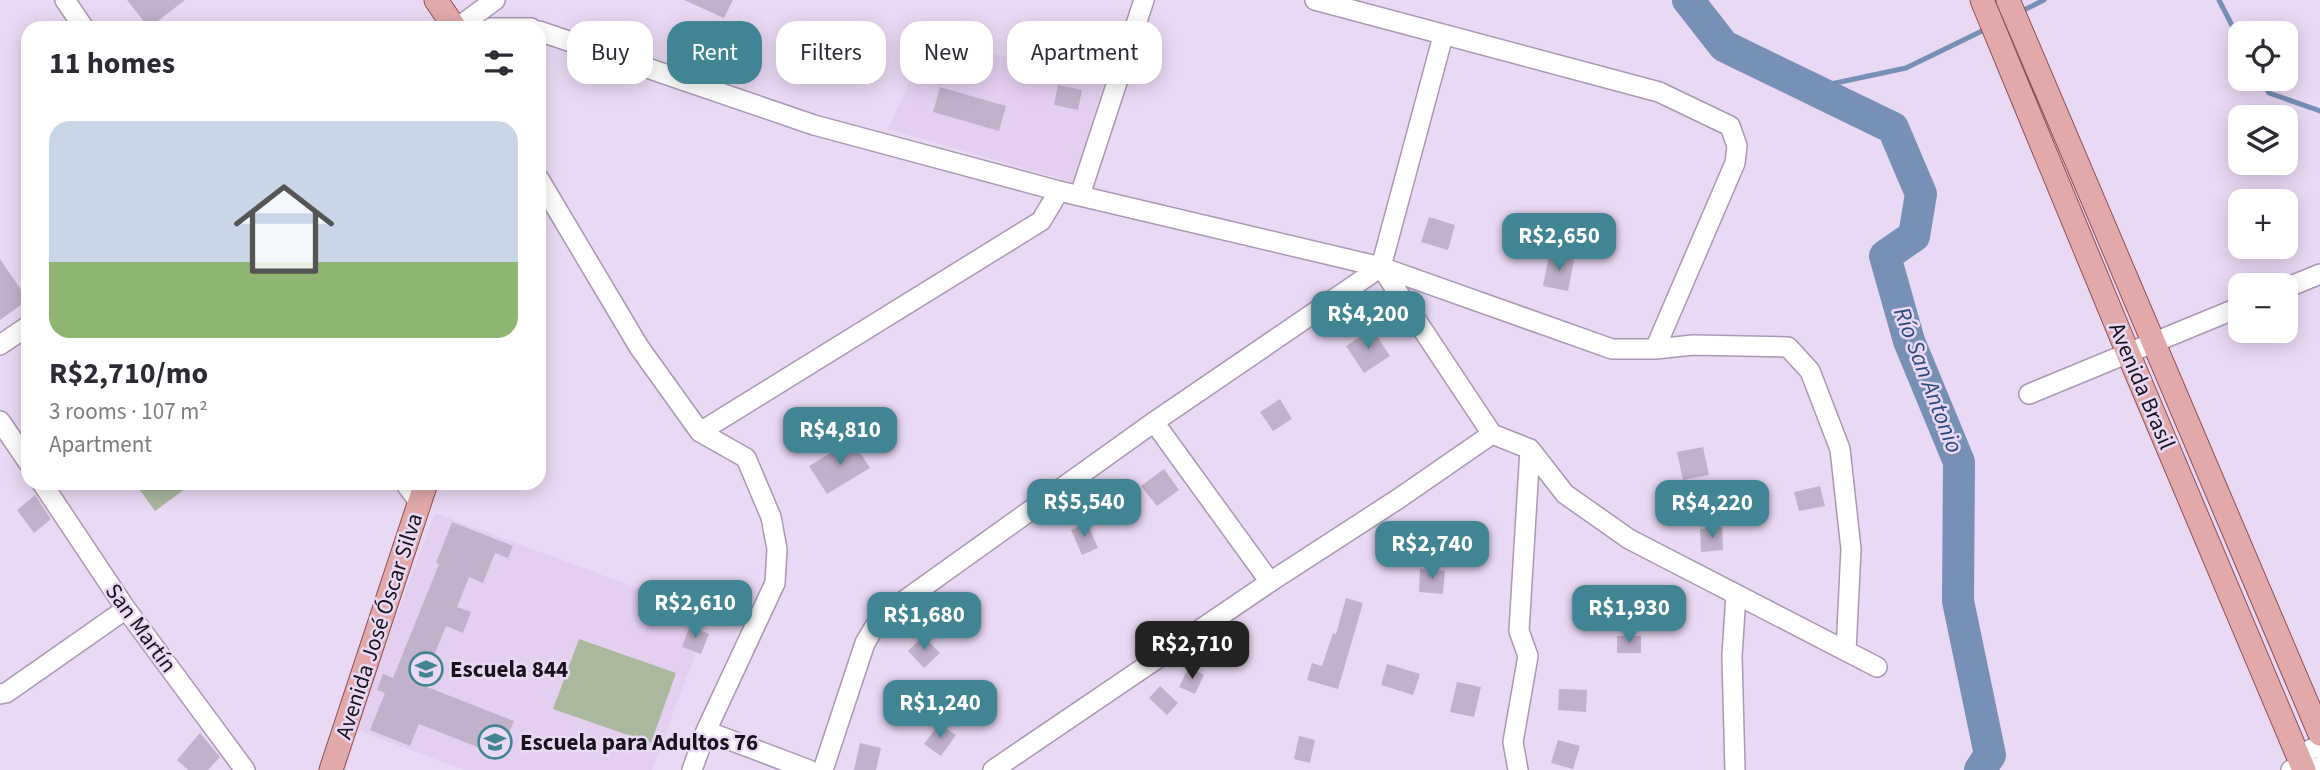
<!DOCTYPE html>
<html lang="en">
<head>
<meta charset="utf-8">
<style>
	body { margin:0; font-family:"Source Sans 3",sans-serif; background:#f2f2f3; color:#2b2b33; height:100vh; display:flex; flex-direction:column; font-size:26px; white-space:nowrap }
	* { box-sizing:border-box; margin:0 }
	p { font-size:23px; color:#7c7c81 }
	.icon { flex:none; width:38px; height:38px; fill:none; stroke:currentColor; stroke-width:2; stroke-linecap:round; stroke-linejoin:round }
	.map { position:relative; flex:1; overflow:hidden }
	.sheet { position:absolute; left:21px; top:21px; width:525px; height:469px; display:flex; flex-direction:column; background:#fff; border-radius:21px; box-shadow:0 4px 18px #0003 }
	.sheet>* { flex:none }
	.guide { position:absolute; left:567px; top:21px; width:665px; height:63px; display:flex; gap:14px }
	.tools { position:absolute; left:2228px; top:21px; display:grid; gap:14px }
	.tools a { display:grid; place-items:center; width:70px; height:70px; border-radius:14px; background:#fff; box-shadow:0 4px 18px #0003; font-size:35px }
	.price { position:absolute; translate:-50% -60px; padding:0 16px; border-radius:14px; background:#418594; color:#fff; font-size:23px; line-height:46px; filter:drop-shadow(0 2px 4px #0008) }
	.price::after { content:''; position:absolute; left:50%; top:42px; width:21px; height:16px; margin-left:-10px; background:inherit; clip-path:polygon(0 0,100% 0,50% 100%) }
	.price.current { background:#222; color:#fff }
	ul { padding:0; list-style:none }
	li { display:grid; align-content:center; gap:14px; height:371px; padding:0 28px }
	li+li { border-top:2px solid #e1e1e2 }
	li span { display:grid; place-items:center; height:217px; border-radius:21px; color:#555 }
	li>.icon { margin-inline-start:auto }
	span .icon { width:126px; height:126px; fill:#fffc; stroke-width:1 }
	li b { font-size:30px }
	h2 { display:flex; justify-content:space-between; align-items:center; height:84px; padding:0 28px; font-size:30px }
	.tag { padding:0 24px; border-radius:21px; background:#fff; box-shadow:0 4px 18px #0003; font-size:24px; line-height:63px }
	.tag.current { background:#418594; color:#fff }
	.map>svg:first-child { display:block }
	.built { fill:#e5cff1 }
	.green { fill:#aab89e }
	.lines { fill:none; stroke-linecap:round; stroke-linejoin:round }
	.stream { stroke:#7790b6; stroke-width:5 }
	.river { stroke:#7790b6; stroke-width:32 }
	.building { fill:#c2b1cb }
	.minor-casing { stroke:#a998b2; stroke-width:22 }
	.major-casing { stroke:#8f4f54; stroke-width:25 }
	.minor { stroke:#fff; stroke-width:19 }
	.major { stroke:#e2a9aa; stroke-width:23 }
	.labels { text-anchor:middle; dominant-baseline:central; stroke-width:5; stroke-linejoin:round; paint-order:stroke }
	.street-label { font-size:23px; fill:#18121c; stroke:#ead9f4 }
	.poi-label { font-size:23px; font-weight:bold; fill:#18121c; stroke:#ead9f4; text-anchor:start }
	.water-label { font-size:24px; font-style:italic; fill:#2a4b7d; stroke:#ead9f4 }
</style>
</head>
<body>
<div class="map">
<svg width="2320" height="770" viewBox="0 0 2320 770">
	<rect width="100%" height="100%" fill="#ead9f4"/>
	<path class="built" d="M925 38 1104 80 1075 183 888 129 912 77Z
		M435 513 710 615 652 770H464L354 729Z"/>
	<path class="green" d="M135 483H181L185 489 155 511Z
		M579 639 676 673 651 743 553 709Z"/>
	<g class="lines">
		<path class="stream" d="M2219 0 2240 41
			M2018 13 2044 0
			M2261 79 2269 93 2320 111
			M1812 88 1906 68 1988 28"/>
		<path class="river" d="M1688 0 1724 46 1893 128 1921 194 1914 236 1885 256 1909 341 1959 462 1958 601 1990 755 1980 770"/>
	</g>
	<path class="building" d="M127 0H185L149 28Z
		M684 0H733L724 18Z
		M1058 85 1082 90 1078 110 1054 105Z
		M940 87 1006 106 999 131 933 112Z
		M1429 217 1455 225 1448 250 1421 242Z
		M1549 256 1574 260 1568 291 1543 286Z
		M0 259 28 300 0 320Z
		M1372 329 1390 356 1364 373 1346 346Z
		M1280 399 1292 419 1273 431 1260 412Z
		M852 440 870 468 827 494 809 466Z
		M1703 447 1709 475 1683 480 1677 452Z
		M1164 469 1179 490 1157 506 1141 486Z
		M1820 486 1825 506 1799 511 1794 492Z
		M35 495 51 519 34 533 17 510Z
		M452 522 513 546 508 558 495 553 483 583 469 577 457 607 471 612 463 633 446 626 422 685 514 721 500 756 419 724 410 746 370 730 385 693 377 690 383 674 393 678 439 564 436 563Z
		M1087 523 1098 548 1082 555 1071 530Z
		M1722 527 1723 550 1701 552 1700 529Z
		M1420 569 1445 571 1443 594 1419 592Z
		M1346 598 1363 603 1338 689 1307 680 1312 663 1322 666 1333 633 1336 634Z
		M690 626 709 634 701 654 682 647Z
		M923 636 940 653 924 668 908 651Z
		M1617 636H1641V653H1617Z
		M1387 664 1420 674 1413 695 1381 685Z
		M1189 667 1204 675 1195 694 1179 687Z
		M1457 682 1481 687 1474 717 1450 712Z
		M1160 686 1178 703 1167 715 1149 698Z
		M1559 689 1587 690 1586 712 1558 710Z
		M939 724 956 735 941 756 924 744Z
		M200 733 220 757 208 770H188L177 760Z
		M1299 736 1315 740 1310 763 1294 759Z
		M1558 740 1580 746 1573 769 1551 763Z
		M860 743 881 748 876 770H854Z"/>
	<g class="lines">
		<defs>
			<path id="minor" d="M65 0 84 28
				M1315 0 1659 92 1730 126 1737 146 1735 163 1655 349
				M457 28 495 0
				M491 28H531
				M539 31 814 125 1059 191 1381 267 1612 349H1655L1693 345 1788 347 1810 371 1840 449 1851 549 1846 651
				M1443 36 1381 267 1492 434 1530 449 1565 494 1629 539 1877 667
				M539 179 639 347 700 432 746 458 771 517 777 549 775 583 706 731 692 770
				M1080 195 1144 0
				M2286 288 2320 274
				M0 345 28 326
				M2029 394 2240 307
				M0 421 28 462
				M1154 422 1270 582
				M700 432 1041 221 1059 191
				M42 483 126 609 245 770
				M405 483 419 502
				M0 694 6 693 126 609
				M706 731 809 770
				M2302 765C2303 754 2308 747 2320 748
				M823 770 865 643 880 618 1154 422 1381 267
				M993 770 1270 582 1398 499 1492 434
				M1518 770 1513 742 1528 656 1519 631 1530 449
				M1735 770 1732 656 1736 595
				M2291 770 2302 765 2313 769 2320 767"/>
			<path id="major" d="M436 0 455 28
				M1982 0 2128 353 2304 770
				M2008 0 2320 734
				M331 770 426 483"/>
		</defs>
		<use href="#minor" class="minor-casing"/>
		<use href="#major" class="major-casing"/>
		<use href="#minor" class="minor"/>
		<use href="#major" class="major"/>
	</g>
	<defs>
		<symbol id="school-ring" viewBox="-11 -11 22 22"><circle r="9.5" fill="#ead9f4" stroke="#418594" stroke-width="1.5"/><path d="M0-5L7-2L0 1L-7-2ZM-4 1L0 2.5L4 1V4Q0 6-4 4Z" fill="#418594"/></symbol>
	</defs>
	<g fill-rule="evenodd">
		<use href="#school-ring" x="407" y="650" width="38" height="38"/>
		<use href="#school-ring" x="476" y="723" width="38" height="38"/>
	</g>
	<g class="labels">
		<g class="street-label">
			<text transform="translate(2142 386) rotate(67)">Avenida Brasil</text>
			<text transform="translate(379 626) rotate(-72)">Avenida José Óscar Silva</text>
			<text transform="translate(141 628) rotate(54)">San Martín</text>
		</g>
		<g class="poi-label">
			<text x="450" y="669">Escuela 844</text>
			<text x="520" y="742">Escuela para Adultos 76</text>
		</g>
		<g class="water-label">
			<text transform="translate(1928 380) rotate(69)">Río San Antonio</text>
		</g>
	</g>
</svg>
<div class="tools">
<a><svg class="icon" aria-label="locate" viewBox="0 0 24 24"><circle cx="12" cy="12" r="6"/><path d="M12 2v4M12 18v4M2 12h4M18 12h4"/></svg></a>
<a><svg class="icon" aria-label="layers" viewBox="0 0 24 24"><path d="M12 4l9 5-9 5-9-5zM3 14l9 5 9-5"/></svg></a>
<a>+</a>
<a>−</a>
</div>
<b class="price" style="left:1559px;top:273px">R$2,650</b>
<b class="price" style="left:1368px;top:351px">R$4,200</b>
<b class="price" style="left:840px;top:467px">R$4,810</b>
<b class="price" style="left:1084px;top:539px">R$5,540</b>
<b class="price" style="left:1712px;top:540px">R$4,220</b>
<b class="price" style="left:1432px;top:581px">R$2,740</b>
<b class="price" style="left:695px;top:640px">R$2,610</b>
<b class="price" style="left:1629px;top:645px">R$1,930</b>
<b class="price" style="left:924px;top:652px">R$1,680</b>
<b class="price current" style="left:1192px;top:681px">R$2,710</b>
<b class="price" style="left:940px;top:740px">R$1,240</b>
<div class="guide">
<a class="tag">Buy</a>
<a class="tag current">Rent</a>
<a class="tag">Filters</a>
<a class="tag">New</a>
<a class="tag">Apartment</a>
</div>
<section class="sheet">
<h2>11 homes<svg class="icon" aria-label="filters" viewBox="0 0 24 24"><path d="M4 7h16M4 17h16"/><circle cx="9" cy="7" r="2"/><circle cx="15" cy="17" r="2"/></svg></h2>
<ul>
<li><span style="background:linear-gradient(#c9d6e8 65%,#8fb573 0)"><svg class="icon" aria-label="home" viewBox="0 0 24 24"><path d="M3 11l9-7 9 7M6 9v11h12V9"/></svg></span><div><b>R$2,710/mo</b><p>3 rooms · 107 m²</p><p>Apartment</p></div></li>
</ul>
</section>
</div>
</body>
</html>
